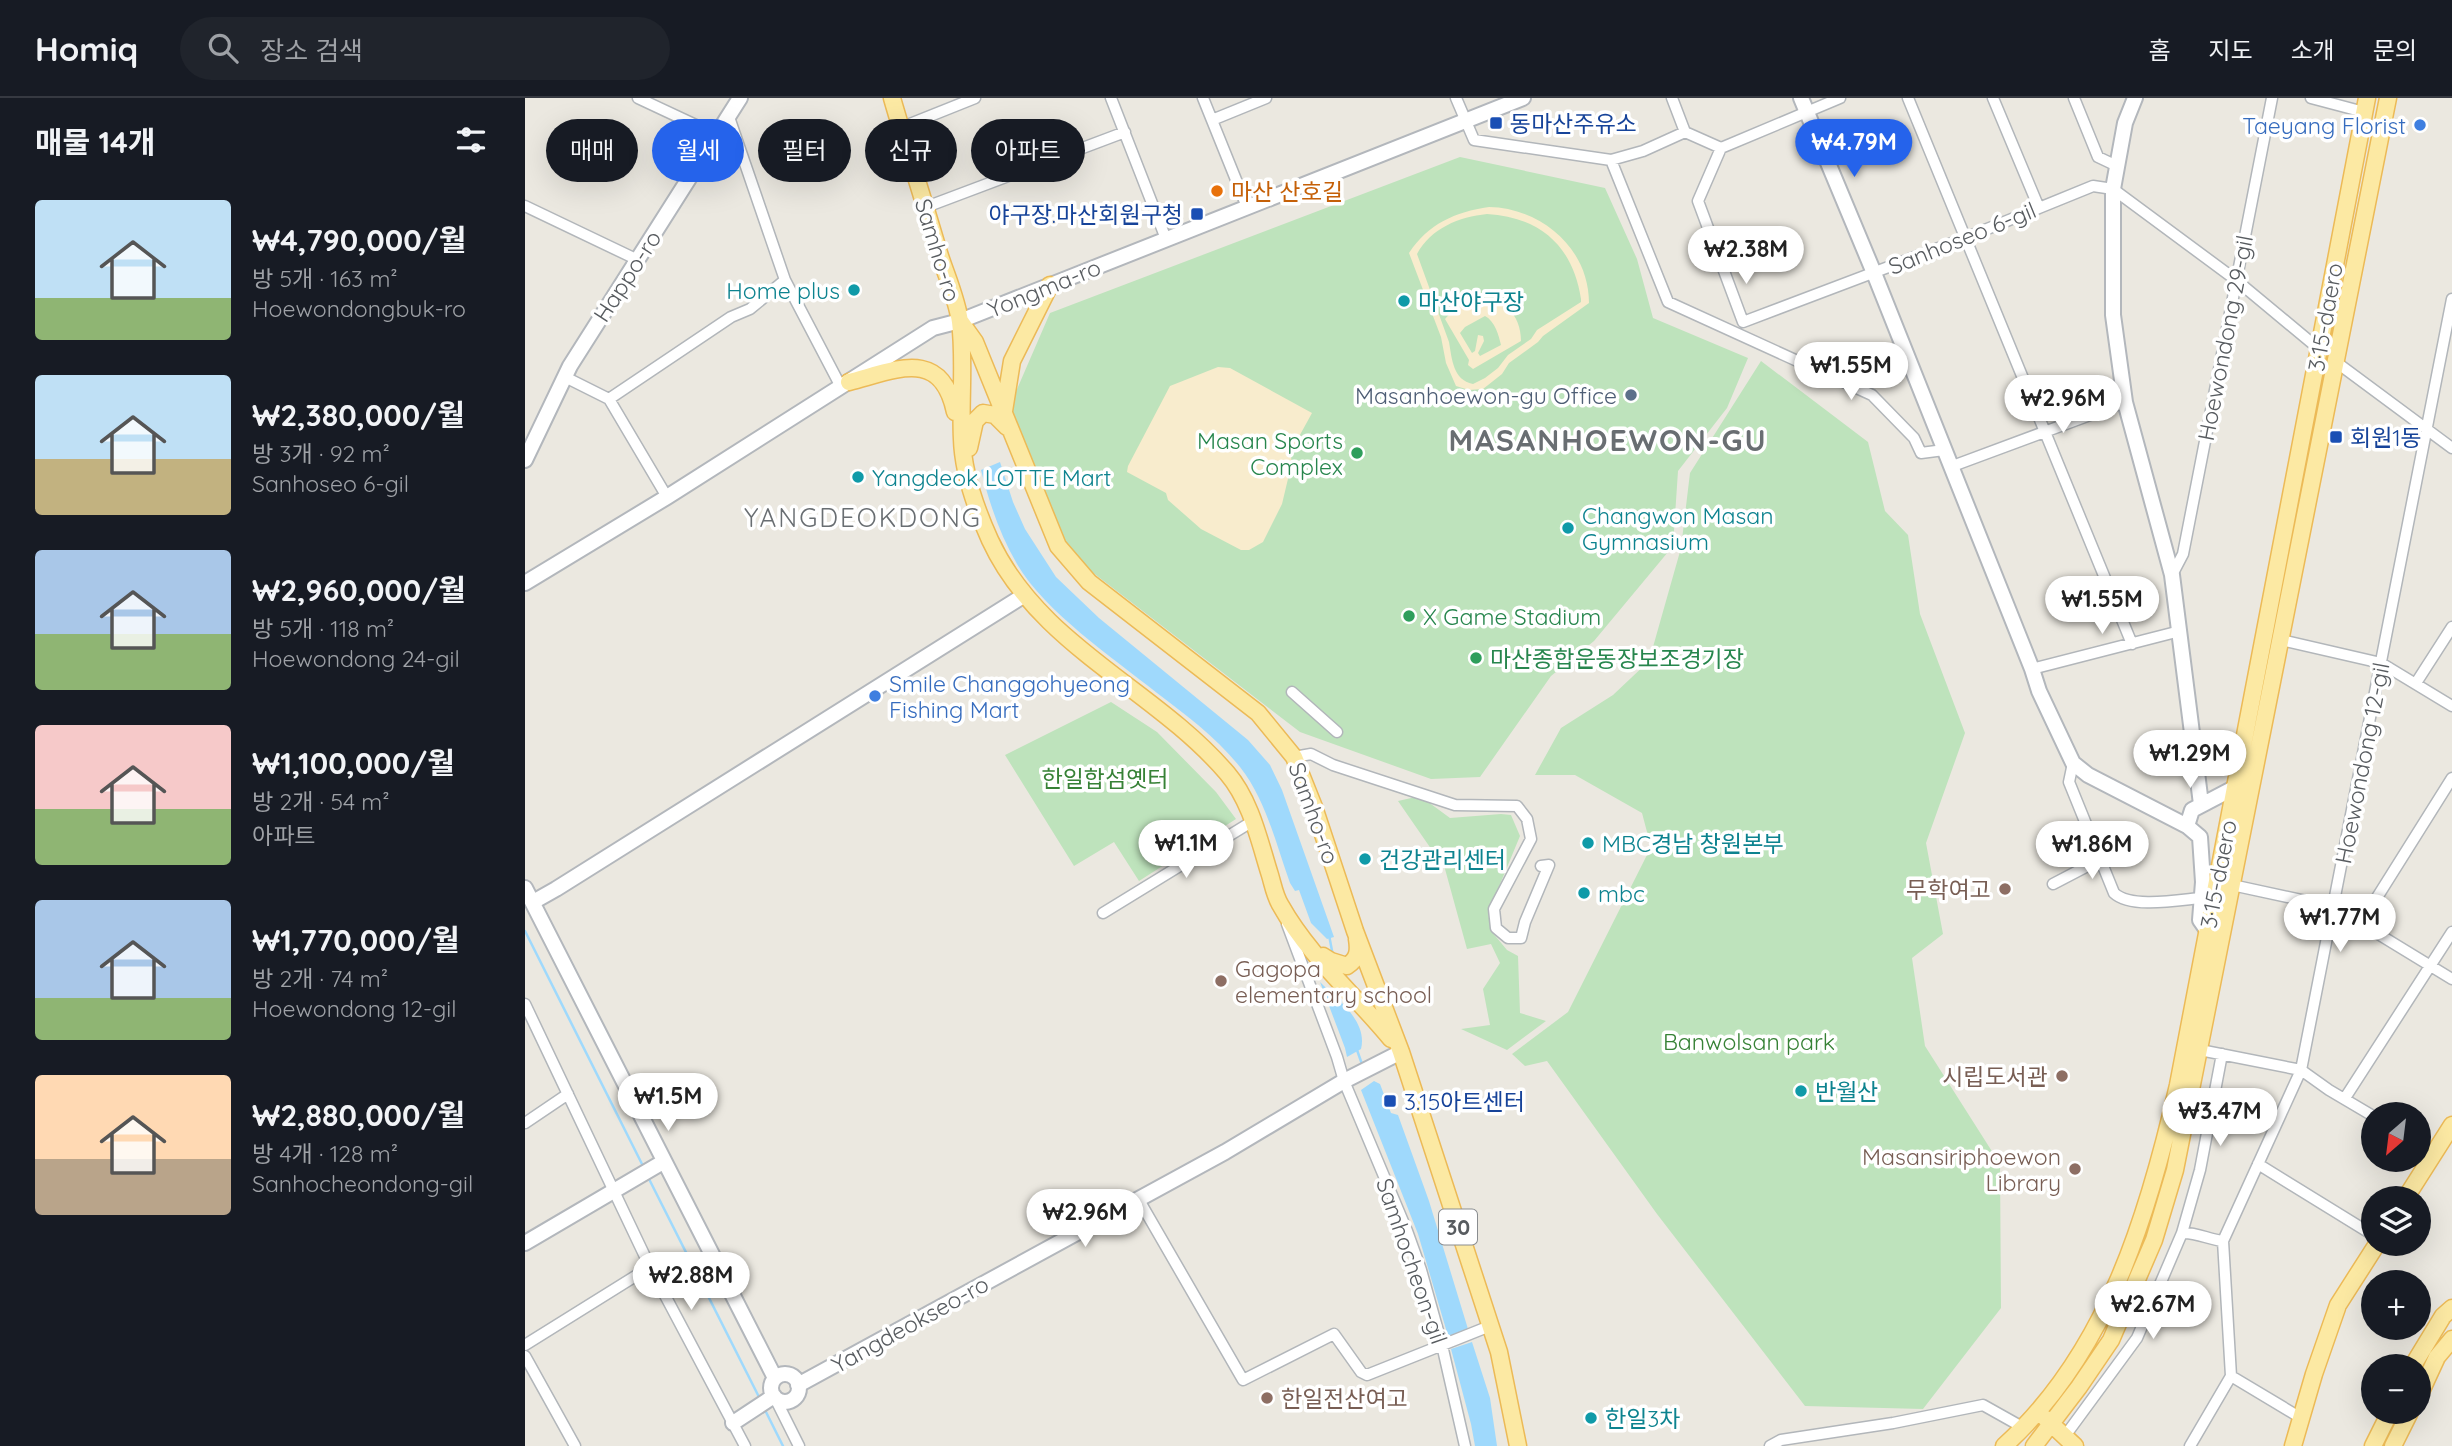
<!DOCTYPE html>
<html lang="ko">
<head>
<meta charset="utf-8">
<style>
	body { margin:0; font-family:Quicksand,"Noto Sans KR",sans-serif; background:#20242c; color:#f1f3f6; height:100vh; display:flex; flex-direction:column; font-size:26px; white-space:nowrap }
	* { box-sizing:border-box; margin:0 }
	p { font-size:23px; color:#9ea1a6 }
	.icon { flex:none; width:38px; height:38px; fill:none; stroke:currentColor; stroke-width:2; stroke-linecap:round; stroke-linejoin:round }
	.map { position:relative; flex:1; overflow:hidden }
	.sheet { display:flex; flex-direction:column; background:#171b24; width:525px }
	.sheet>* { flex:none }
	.banner { position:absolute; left:21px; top:21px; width:665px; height:63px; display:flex; gap:14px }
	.needle { width:46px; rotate:208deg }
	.controls { position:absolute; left:1836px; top:1004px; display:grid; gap:14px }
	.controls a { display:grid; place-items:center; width:70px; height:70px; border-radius:50%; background:#171b24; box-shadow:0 7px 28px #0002; font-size:35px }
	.price { position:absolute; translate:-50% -60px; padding:0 16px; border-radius:24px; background:#fff; color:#222; font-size:23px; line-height:46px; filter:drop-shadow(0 2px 4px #0008) }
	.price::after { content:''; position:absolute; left:50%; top:42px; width:21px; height:16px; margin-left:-10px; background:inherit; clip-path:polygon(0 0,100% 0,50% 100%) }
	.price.current { background:#2563eb; color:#fff }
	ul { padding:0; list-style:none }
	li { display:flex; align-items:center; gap:21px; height:175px; padding:0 35px }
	li span { display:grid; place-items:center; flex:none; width:196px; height:140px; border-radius:7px; color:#555 }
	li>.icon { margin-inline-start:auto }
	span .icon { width:84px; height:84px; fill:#fffc; stroke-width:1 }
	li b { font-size:30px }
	h2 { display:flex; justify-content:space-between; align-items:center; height:84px; padding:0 35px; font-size:30px }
	.tag { padding:0 24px; border-radius:32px; background:#171b24; box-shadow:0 7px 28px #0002; font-size:24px; line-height:63px }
	.tag.current { background:#2563eb; color:#fff }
	header { display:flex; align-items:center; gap:42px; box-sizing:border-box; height:98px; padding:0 35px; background:#171b24; border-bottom:2px solid #363941 }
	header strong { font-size:33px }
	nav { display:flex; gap:38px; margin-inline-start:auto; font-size:24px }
	.search { width:490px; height:63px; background:#20242c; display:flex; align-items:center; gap:18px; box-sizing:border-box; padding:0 24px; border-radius:38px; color:#9ea1a6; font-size:26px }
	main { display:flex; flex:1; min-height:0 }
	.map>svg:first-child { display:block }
	.green { fill:#bee3bc }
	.sand { fill:#f8eccd; fill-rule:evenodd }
	.water { fill:#9fd9fc }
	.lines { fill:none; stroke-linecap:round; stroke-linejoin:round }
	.stream { stroke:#9fd9fc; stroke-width:2.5 }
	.street-casing { stroke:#b2b6ba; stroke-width:13 }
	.secondary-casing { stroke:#b3b7bc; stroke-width:18 }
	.primary-casing { stroke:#ecba57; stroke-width:19 }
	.street { stroke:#fff; stroke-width:10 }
	.secondary { stroke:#fff; stroke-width:14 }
	.primary { stroke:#fce9a3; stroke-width:16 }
	.transit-dot { fill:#1a4fb4; stroke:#fff; stroke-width:2.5 }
	.shop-dot { fill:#3f7fe0; stroke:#fff; stroke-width:2.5 }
	.food-dot { fill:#e8710a; stroke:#fff; stroke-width:2.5 }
	.culture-dot { fill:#0f9aa8; stroke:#fff; stroke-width:2.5 }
	.service-dot { fill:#5c6f8a; stroke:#fff; stroke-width:2.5 }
	.leisure-dot { fill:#2e9e5b; stroke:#fff; stroke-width:2.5 }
	.education-dot { fill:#8d6e63; stroke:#fff; stroke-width:2.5 }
	.labels { text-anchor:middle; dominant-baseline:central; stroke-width:7; stroke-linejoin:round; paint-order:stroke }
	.shield { fill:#fff; stroke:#8a8d90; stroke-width:2 }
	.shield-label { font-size:21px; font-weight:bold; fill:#585c60 }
	.transit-label { font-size:23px; fill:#164399; stroke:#fff; text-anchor:start }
	.shop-label { font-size:23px; fill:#366cbe; stroke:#fff; text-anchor:end }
	.food-label { font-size:23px; fill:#c56008; stroke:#fff; text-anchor:start }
	.street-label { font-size:23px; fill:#585c60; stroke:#fff }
	.culture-label { font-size:23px; fill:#0d838f; stroke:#fff; text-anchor:start }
	.service-label { font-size:23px; fill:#4e5e75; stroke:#fff; text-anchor:end }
	.leisure-label { font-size:23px; fill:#27864d; stroke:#fff; text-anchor:start }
	.park-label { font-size:23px; fill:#378236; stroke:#fff }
	.education-label { font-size:23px; fill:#785e54; stroke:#fff; text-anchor:end }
	.quarter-label { font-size:26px; letter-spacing:2px; fill:#696e72; stroke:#fff }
	.district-label { font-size:30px; font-weight:bold; letter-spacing:2px; fill:#696e72; stroke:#fff }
</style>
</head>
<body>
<header>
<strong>Homiq</strong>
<div class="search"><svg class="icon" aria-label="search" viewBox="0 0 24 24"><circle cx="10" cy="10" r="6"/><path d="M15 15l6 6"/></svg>장소 검색</div>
<nav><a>홈</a><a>지도</a><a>소개</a><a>문의</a></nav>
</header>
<main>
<section class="sheet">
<h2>매물 14개<svg class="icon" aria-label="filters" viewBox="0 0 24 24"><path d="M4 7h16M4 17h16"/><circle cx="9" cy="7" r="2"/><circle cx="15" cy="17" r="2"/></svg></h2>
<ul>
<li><span style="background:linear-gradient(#bfe0f5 70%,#8fb573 0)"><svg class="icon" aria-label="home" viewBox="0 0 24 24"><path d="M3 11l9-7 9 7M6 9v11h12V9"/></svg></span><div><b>₩4,790,000/월</b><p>방 5개 · 163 m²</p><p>Hoewondongbuk-ro</p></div></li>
<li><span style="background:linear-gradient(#bfe0f5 60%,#c2b280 0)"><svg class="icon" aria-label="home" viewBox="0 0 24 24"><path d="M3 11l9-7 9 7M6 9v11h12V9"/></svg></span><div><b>₩2,380,000/월</b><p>방 3개 · 92 m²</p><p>Sanhoseo 6-gil</p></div></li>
<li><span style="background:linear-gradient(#a9c7e8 60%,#8fb573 0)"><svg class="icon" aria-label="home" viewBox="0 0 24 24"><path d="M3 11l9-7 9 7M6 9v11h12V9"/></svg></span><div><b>₩2,960,000/월</b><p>방 5개 · 118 m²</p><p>Hoewondong 24-gil</p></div></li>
<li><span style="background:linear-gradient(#f6c9c9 60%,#8fb573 0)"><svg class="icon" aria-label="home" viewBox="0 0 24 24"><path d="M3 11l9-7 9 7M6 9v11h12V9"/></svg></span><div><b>₩1,100,000/월</b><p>방 2개 · 54 m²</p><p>아파트</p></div></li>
<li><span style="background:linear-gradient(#a9c7e8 70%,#8fb573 0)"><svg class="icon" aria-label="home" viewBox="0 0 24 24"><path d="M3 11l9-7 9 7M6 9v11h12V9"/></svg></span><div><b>₩1,770,000/월</b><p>방 2개 · 74 m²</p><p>Hoewondong 12-gil</p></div></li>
<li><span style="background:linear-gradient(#ffd9b3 60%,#b9a48a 0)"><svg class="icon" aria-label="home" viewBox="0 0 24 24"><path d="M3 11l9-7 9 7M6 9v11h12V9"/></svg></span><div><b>₩2,880,000/월</b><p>방 4개 · 128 m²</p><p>Sanhocheondong-gil</p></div></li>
</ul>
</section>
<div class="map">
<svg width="1927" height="1348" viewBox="0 0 1927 1348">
	<rect width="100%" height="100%" fill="#ebe8e0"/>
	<path class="green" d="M935 59 1080 90 1112 161 1128 220 1223 260 1202 310 1153 373 1148 448 1069 543 1026 578 955 679 906 681 775 634 558 467 528 426 483 312 525 215Z
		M1236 263 1343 344 1360 413 1383 437 1395 516 1440 635 1401 745 1418 836 1387 860 1400 948 1475 1066 1476 1210 1398 1311 1280 1308 1132 1116 1022 963 1000 968 987 956 1043 914 1126 749 1117 715 1050 677H1010L1036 630 1088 597 1124 563 1156 450 1165 375Z
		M586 604 632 634 691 694 711 721 614 783 589 744 549 768 480 657Z
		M895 698 925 720 976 716 986 717 995 738 963 815 967 834 982 852 993 858 995 915 1021 923 982 952 936 931 965 927 958 891 975 865 966 846 942 851 920 771 873 703Z"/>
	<path class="sand" d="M964 109C1016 110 1064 150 1064 205L1018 238 1013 244 984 265 977 276 958 291 944 292 931 288 921 265 916 239 884 155C903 126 930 114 964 109ZM962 116C1015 119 1048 148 1056 201V204L1012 232 1006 241 983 257 973 270 960 280 948 286C928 282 927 261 924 244L892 156C906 130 934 119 962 116Z
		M948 200C976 199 996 214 996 243L948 271 943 267 944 262 920 221 933 207ZM960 218C970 223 974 238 976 247L955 258 953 255 959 243 958 238 953 237 950 253 947 255 935 235 940 229Z
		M693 269 705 270 787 315 765 355 767 364 757 406 738 444 724 452H716L676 431 643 402 641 395 602 374 603 368 645 288Z"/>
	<path class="water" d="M475 364 488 404 500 431 531 479 574 520 723 642 745 667 757 692 809 839 802 841 786 825 774 792 770 793 765 785C751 746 741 702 715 669 692 640 661 617 632 595 588 560 520 514 492 466 475 437 464 404 456 372Z
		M795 884C812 901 843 923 836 951L822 959 820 950Z
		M849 983 855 986 866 1015 873 1017 904 1103 943 1231 923 1238 893 1136 836 992Z
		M947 1244 965 1300 972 1348H950L946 1326 926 1251Z"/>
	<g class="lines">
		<path class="stream" d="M0 833 119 1070
			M804 837 808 858
			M814 892 816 906
			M832 952 838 969
			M123 1079 235 1301
			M239 1310 258 1348"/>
		<defs>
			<path id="street" d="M113 0 192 37
				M586 0 641 141
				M678 0 722 109
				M931 0 949 42 1086 62 1118 53 1160 34
				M1147 0 1160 34 1196 50 1315 0
				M1383 0 1607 546
				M1468 0 1514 110
				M1549 0 1573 59 1592 68
				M1786 0 1839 14
				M204 19 260 182 316 289
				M687 22 741 0
				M375 30 450 0
				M1196 50 1173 103 1218 224 1440 140 1568 88 1588 91 1711 182 1794 251
				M1086 62 1143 204 1347 297 1389 340 1396 355 1419 352
				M0 108 113 162
				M401 109 600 34
				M1811 264 1927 350
				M40 279 84 301
				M84 301 206 219 225 211 260 182
				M84 301 142 399
				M1425 369 1600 304
				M1647 477 1658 456 1747 0
				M1756 542 1856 565 1927 608
				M1507 571 1655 533
				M1891 585 1927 529
				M767 594 812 634
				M769 659 786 656 808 667 930 707 992 708 1002 721 1006 741 969 811 971 830 983 840H996L1000 824 1024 767 1016 768
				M1548 665 1544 684 1589 795C1606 811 1654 802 1676 800
				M1528 786 1574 762
				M1707 787 1809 809 1927 881
				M578 815 728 723
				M1836 825 1927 680
				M762 826 812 959 819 983 882 1133 896 1172 917 1247 940 1348
				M0 906 125 1169 220 1348
				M1675 952 1776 972 1804 992 1848 1018
				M1820 1000 1927 834
				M0 1025 43 996
				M1894 1048 1908 1057
				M1733 1066 1848 1137
				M614 1102 718 1282 809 1236 836 1274 842 1277 965 1228
				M1657 1135 1675 1072 1697 956
				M0 1247 125 1169
				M0 1258 50 1348
				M1706 1278 1776 1320
				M250 1300 274 1348
				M1540 1338 1612 1240 1657 1135C1671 1134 1685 1142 1698 1143
				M1245 1348 1256 1342 1368 1325 1458 1307 1499 1330
				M1665 1348 1706 1278 1698 1143 1776 972 1927 201"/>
			<path id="secondary" d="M1276 0 1349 175 1507 571 1514 593 1548 665 1563 677 1662 728 1675 739 1678 784 1675 822 1682 832
				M1610 0 1600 25 1588 91V217L1600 304 1647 477 1676 706
				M0 362 45 268 215 0
				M0 485 142 399 408 230 435 223 998 0
				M1662 728 1667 712 1709 690
				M0 790 250 1280
				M8 804 31 791 498 498
				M0 1145 138 1064
				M246 1290a14 14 0 1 1 28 0a14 14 0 1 1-28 0Z
				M273 1287 700 1054 819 983 876 954
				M208 1325 249 1298"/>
			<path id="primary" d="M367 0C382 52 399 103 414 155 421 177 432 201 435 224 440 260 435 304 437 341 438 376 451 411 465 442 514 548 629 590 702 675 726 703 734 742 745 777 748 787 750 799 756 808 784 858 830 897 866 941
				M435 223 450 244 533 448 564 484 733 615 769 659 789 709 830 833 876 954 974 1254 993 1348
				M324 284C371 272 416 249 430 314
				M479 313 487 263 525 187
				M444 350 450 323 458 315 470 317 482 329
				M798 858 806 863 822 868C833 861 834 853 832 841
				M1880 1101 1927 1027
				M1887 1269 1918 1218 1927 1210
				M1894 1298 1912 1259 1927 1241
				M1521 1321 1550 1348
				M1479 1348C1582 1255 1623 1118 1653 987L1842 0
				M1509 1348 1554 1289 1586 1242 1629 1142 1650 1072 1863 0
				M1768 1348 1789 1276 1813 1207 1852 1146
				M1848 1348 1865 1314
				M1868 1348 1885 1314"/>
		</defs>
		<use href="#street" class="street-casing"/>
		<use href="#secondary" class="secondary-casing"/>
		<use href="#primary" class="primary-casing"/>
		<use href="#street" class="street"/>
		<use href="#secondary" class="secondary"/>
		<use href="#primary" class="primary"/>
	</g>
	<g class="transit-dot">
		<rect x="964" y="18" width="14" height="14" rx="3.5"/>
		<rect x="665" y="109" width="14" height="14" rx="3.5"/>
		<rect x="1804" y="332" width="14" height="14" rx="3.5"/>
		<rect x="858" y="996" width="14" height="14" rx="3.5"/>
	</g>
	<g class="shop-dot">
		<circle cx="1895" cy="27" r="7"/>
		<circle cx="350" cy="598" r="7"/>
	</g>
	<circle class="food-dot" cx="692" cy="93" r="7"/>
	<g class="culture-dot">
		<circle cx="329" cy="192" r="7"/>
		<circle cx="879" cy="203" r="7"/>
		<circle cx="333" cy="379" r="7"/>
		<circle cx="1043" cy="430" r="7"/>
		<circle cx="1063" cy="745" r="7"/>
		<circle cx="840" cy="761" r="7"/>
		<circle cx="1059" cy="795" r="7"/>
		<circle cx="1276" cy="993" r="7"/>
		<circle cx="1066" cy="1320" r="7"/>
	</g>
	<circle class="service-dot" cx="1106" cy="297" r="7"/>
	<g class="leisure-dot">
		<circle cx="832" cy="355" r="7"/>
		<circle cx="884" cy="518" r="7"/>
		<circle cx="951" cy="560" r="7"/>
	</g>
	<g class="education-dot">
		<circle cx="1480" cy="791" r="7"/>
		<circle cx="696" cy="883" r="7"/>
		<circle cx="1537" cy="978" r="7"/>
		<circle cx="1550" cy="1071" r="7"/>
		<circle cx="742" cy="1300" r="7"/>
	</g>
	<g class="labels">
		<rect class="shield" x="914" y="1111.5" width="38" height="35" rx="5"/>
		<g class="shield-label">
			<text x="933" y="1129">30</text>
		</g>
		<g class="transit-label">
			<text x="985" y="25">동마산주유소</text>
			<text x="658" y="116" text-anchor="end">야구장.마산회원구청</text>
			<text x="1825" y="339">회원1동</text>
			<text x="879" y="1003">3.15아트센터</text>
		</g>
		<g class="shop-label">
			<text x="1881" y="27">Taeyang Florist</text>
			<text x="364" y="585" text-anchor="start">Smile Changgohyeong<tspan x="364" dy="26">Fishing Mart</tspan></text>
		</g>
		<g class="food-label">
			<text x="706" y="93">마산 산호길</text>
		</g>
		<g class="street-label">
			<text transform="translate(1437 140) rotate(-22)">Sanhoseo 6-gil</text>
			<text transform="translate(413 152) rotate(73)">Samho-ro</text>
			<text transform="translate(102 178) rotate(-57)">Happo-ro</text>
			<text transform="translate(519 190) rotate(-22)">Yongma-ro</text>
			<text transform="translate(1800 219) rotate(-80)">3·15-daero</text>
			<text transform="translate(1700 240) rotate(-79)">Hoewondong 29-gil</text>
			<text transform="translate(1837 665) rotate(-79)">Hoewondong 12-gil</text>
			<text transform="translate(789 715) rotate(70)">Samho-ro</text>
			<text transform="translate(1693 776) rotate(-79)">3·15-daero</text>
			<text transform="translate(887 1163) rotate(71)">Samhocheon-gil</text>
			<text transform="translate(385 1226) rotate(-29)">Yangdeokseo-ro</text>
		</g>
		<g class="culture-label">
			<text x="315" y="192" text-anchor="end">Home plus</text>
			<text x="893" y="203">마산야구장</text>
			<text x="347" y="379">Yangdeok LOTTE Mart</text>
			<text x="1057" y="417">Changwon Masan<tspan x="1057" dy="26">Gymnasium</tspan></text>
			<text x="1077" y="745">MBC경남 창원본부</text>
			<text x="854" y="761">건강관리센터</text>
			<text x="1073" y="795">mbc</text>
			<text x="1290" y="993">반월산</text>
			<text x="1080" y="1320">한일3차</text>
		</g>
		<g class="service-label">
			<text x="1092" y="297">Masanhoewon-gu Office</text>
		</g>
		<g class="leisure-label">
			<text x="818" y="342" text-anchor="end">Masan Sports<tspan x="818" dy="26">Complex</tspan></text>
			<text x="898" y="518">X Game Stadium</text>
			<text x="965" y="560">마산종합운동장보조경기장</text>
		</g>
		<g class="park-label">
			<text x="580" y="680">한일합섬옛터</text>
			<text x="1224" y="943">Banwolsan park</text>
		</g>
		<g class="education-label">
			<text x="1466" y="791">무학여고</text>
			<text x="710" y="870" text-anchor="start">Gagopa<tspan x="710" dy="26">elementary school</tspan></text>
			<text x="1523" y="978">시립도서관</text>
			<text x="1536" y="1058">Masansiriphoewon<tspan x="1536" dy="26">Library</tspan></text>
			<text x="756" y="1300" text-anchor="start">한일전산여고</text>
		</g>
		<g class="quarter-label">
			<text x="338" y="419">YANGDEOKDONG</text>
		</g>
		<g class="district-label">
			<text x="1083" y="342">MASANHOEWON-GU</text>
		</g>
	</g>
</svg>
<div class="controls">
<a><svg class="needle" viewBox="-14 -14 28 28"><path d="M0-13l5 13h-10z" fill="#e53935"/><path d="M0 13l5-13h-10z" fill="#9ea1a6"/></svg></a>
<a><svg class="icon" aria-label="layers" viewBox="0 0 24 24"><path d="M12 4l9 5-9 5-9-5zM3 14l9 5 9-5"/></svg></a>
<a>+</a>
<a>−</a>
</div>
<b class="price current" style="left:1329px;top:81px">₩4.79M</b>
<b class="price" style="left:1221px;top:188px">₩2.38M</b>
<b class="price" style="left:1326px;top:304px">₩1.55M</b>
<b class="price" style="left:1538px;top:337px">₩2.96M</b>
<b class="price" style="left:1577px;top:538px">₩1.55M</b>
<b class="price" style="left:1665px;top:692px">₩1.29M</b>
<b class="price" style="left:661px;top:782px">₩1.1M</b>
<b class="price" style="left:1567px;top:783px">₩1.86M</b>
<b class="price" style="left:1815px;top:856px">₩1.77M</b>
<b class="price" style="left:143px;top:1035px">₩1.5M</b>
<b class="price" style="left:1695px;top:1050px">₩3.47M</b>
<b class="price" style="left:560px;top:1151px">₩2.96M</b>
<b class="price" style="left:166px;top:1214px">₩2.88M</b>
<b class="price" style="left:1628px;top:1243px">₩2.67M</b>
<div class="banner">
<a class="tag">매매</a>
<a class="tag current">월세</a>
<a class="tag">필터</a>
<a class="tag">신규</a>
<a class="tag">아파트</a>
</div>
</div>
</main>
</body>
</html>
